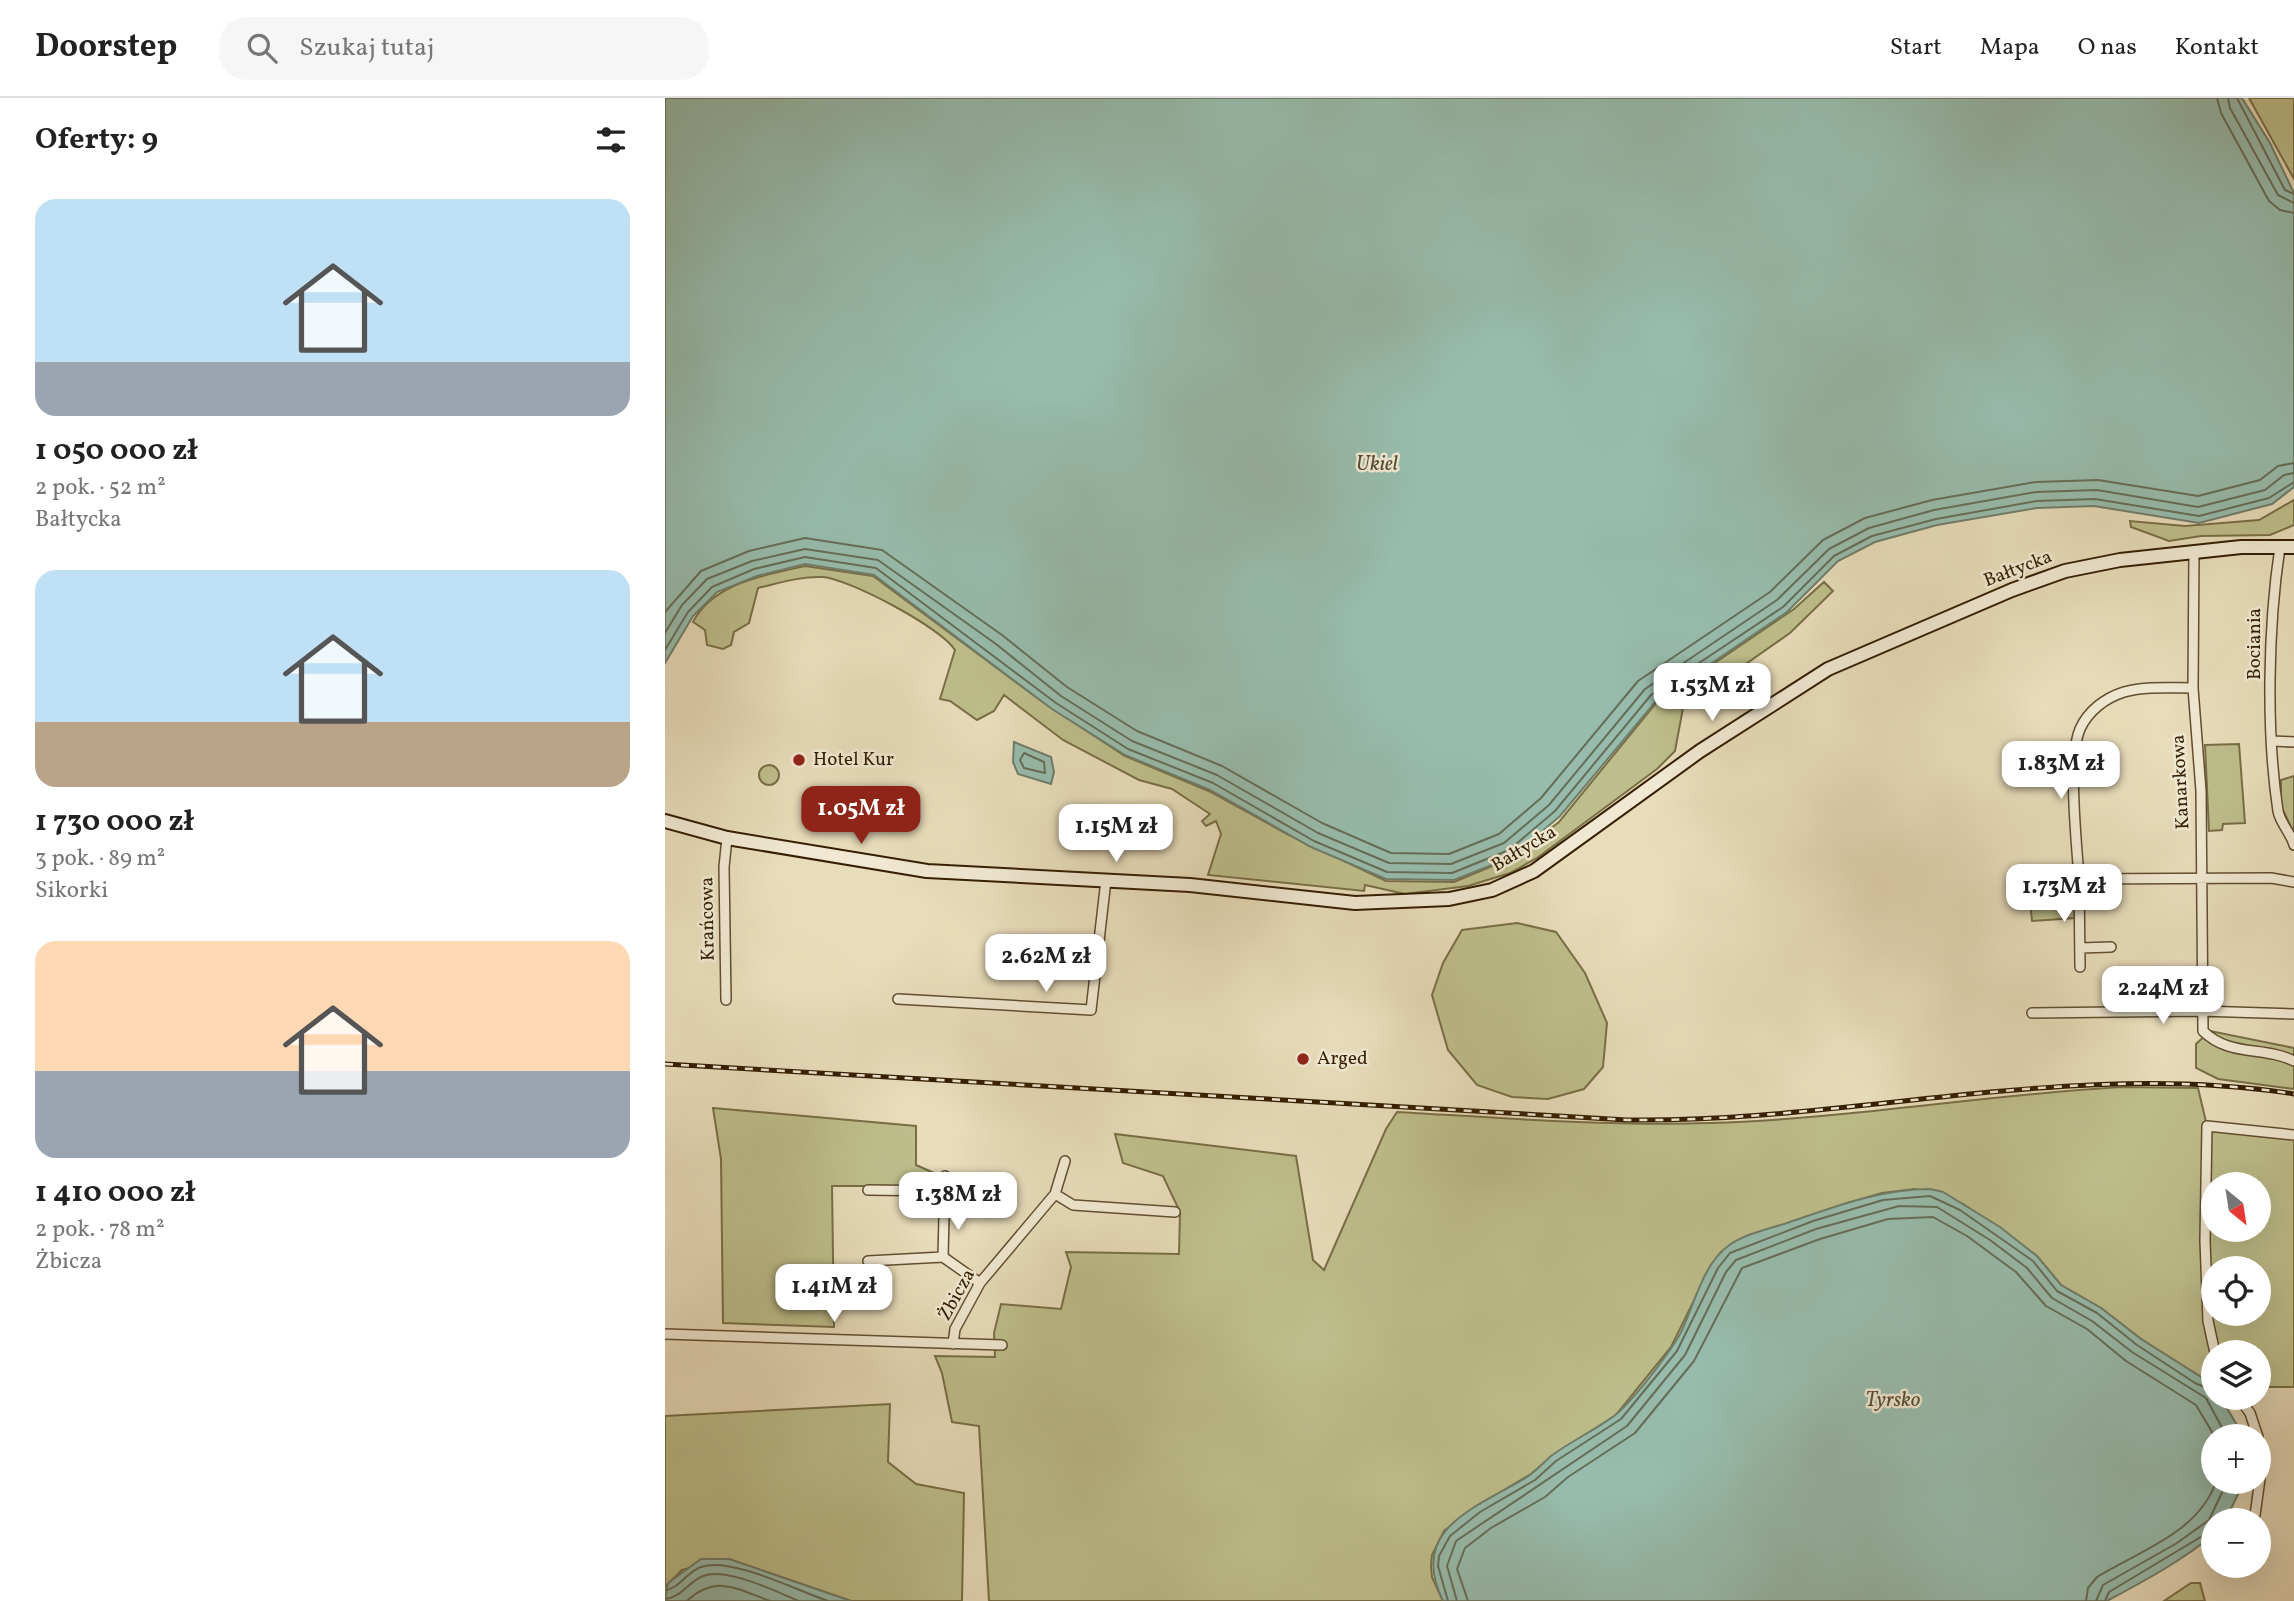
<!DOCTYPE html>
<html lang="pl">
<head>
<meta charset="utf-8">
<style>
	body { margin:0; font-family:Vollkorn,serif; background:#f6f6f6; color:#222; height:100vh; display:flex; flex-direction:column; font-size:26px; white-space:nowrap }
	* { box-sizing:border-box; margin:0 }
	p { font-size:23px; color:#767676 }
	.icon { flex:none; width:38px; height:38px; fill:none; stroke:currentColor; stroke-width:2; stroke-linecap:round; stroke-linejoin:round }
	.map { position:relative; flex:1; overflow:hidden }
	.drawer { display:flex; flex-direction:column; background:#fff; width:665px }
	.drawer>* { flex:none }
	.needle { width:46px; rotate:150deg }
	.tools { position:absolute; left:1536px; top:1074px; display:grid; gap:14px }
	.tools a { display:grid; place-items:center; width:70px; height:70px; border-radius:50%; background:#fff; box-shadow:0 7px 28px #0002; font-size:35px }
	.price { position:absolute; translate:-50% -60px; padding:0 16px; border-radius:14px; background:#fff; color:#222; font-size:23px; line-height:46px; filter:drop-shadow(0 2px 4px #0008) }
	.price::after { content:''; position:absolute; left:50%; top:42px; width:21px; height:16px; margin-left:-10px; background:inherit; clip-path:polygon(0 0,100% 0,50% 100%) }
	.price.current { background:#8f2418; color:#fff }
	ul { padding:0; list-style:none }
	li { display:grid; align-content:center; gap:14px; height:371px; padding:0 35px }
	li span { display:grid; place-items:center; height:217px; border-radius:21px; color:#555 }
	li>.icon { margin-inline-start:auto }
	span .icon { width:126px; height:126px; fill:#fffc; stroke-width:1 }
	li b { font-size:30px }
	h2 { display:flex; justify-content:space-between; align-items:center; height:84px; padding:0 35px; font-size:30px }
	header { display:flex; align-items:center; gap:42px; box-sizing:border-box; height:98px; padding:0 35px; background:#fff; border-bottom:2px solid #e0e0e0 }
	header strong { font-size:33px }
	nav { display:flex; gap:38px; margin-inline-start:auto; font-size:24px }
	.search { width:490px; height:63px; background:#f6f6f6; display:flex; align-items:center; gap:18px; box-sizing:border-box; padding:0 24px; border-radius:28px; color:#767676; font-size:26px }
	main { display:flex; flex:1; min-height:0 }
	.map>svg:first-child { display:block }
	.green { fill:#bdbe8b; stroke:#796e46; stroke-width:2; fill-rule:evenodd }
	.water { fill:#97bcad; stroke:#707d69; stroke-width:2 }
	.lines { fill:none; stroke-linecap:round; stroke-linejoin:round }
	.shore { stroke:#666d58; stroke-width:2 }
	.street-casing { stroke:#624e30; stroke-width:12 }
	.secondary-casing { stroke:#351e02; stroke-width:16 }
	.street { stroke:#f0e8d2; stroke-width:9 }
	.secondary { stroke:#f0e8d2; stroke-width:12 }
	.rail-casing { stroke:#351e02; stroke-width:5 }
	.rail { stroke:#f0e8d2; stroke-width:2.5; stroke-dasharray:8; stroke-linecap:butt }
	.poi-dot { fill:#8f2418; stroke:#f0e8d2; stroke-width:2.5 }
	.labels { text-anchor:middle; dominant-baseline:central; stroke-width:5; stroke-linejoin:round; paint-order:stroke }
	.street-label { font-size:19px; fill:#351e02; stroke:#f0e8d2 }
	.poi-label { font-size:19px; fill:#351e02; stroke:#f0e8d2; text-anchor:start }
	.water-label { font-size:21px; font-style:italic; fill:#524d35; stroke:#f0e8d2 }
</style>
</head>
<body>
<header>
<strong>Doorstep</strong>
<div class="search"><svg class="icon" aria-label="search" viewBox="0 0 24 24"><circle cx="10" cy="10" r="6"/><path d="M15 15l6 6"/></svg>Szukaj tutaj</div>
<nav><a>Start</a><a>Mapa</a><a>O nas</a><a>Kontakt</a></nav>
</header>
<main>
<section class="drawer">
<h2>Oferty: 9<svg class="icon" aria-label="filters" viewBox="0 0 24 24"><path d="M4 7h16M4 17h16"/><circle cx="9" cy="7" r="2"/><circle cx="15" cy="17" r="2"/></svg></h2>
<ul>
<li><span style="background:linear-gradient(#bfe0f5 75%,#9aa5b1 0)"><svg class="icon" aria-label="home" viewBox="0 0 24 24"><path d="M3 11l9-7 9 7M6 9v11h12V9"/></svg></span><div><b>1 050 000 zł</b><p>2 pok. · 52 m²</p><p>Bałtycka</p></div></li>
<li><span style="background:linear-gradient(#bfe0f5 70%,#b9a48a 0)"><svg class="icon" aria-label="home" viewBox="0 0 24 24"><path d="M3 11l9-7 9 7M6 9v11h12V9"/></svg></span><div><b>1 730 000 zł</b><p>3 pok. · 89 m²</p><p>Sikorki</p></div></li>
<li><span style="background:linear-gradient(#ffd9b3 60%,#9aa5b1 0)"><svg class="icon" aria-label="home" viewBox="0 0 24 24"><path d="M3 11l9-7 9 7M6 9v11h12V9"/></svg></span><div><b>1 410 000 zł</b><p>2 pok. · 78 m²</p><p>Żbicza</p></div></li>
</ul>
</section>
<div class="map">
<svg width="1629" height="1503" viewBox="0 0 1629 1503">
	<rect width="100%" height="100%" fill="#e8dcba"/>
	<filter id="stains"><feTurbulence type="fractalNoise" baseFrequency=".00286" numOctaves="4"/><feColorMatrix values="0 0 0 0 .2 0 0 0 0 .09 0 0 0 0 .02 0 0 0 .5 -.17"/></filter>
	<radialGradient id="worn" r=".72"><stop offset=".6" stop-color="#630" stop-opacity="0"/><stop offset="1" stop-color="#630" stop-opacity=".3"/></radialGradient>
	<path class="green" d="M1584 0H1629V81Z
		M1629 402V427L1605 437 1536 438 1504 443 1466 429 1465 423 1520 428 1594 422Z
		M140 468 208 478 375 602 460 658 546 694 622 736 721 783 789 784 847 760 894 724 991 605 1129 511 1159 484 1168 493 1125 535 1018 610 1010 653 992 671 872 760 845 775 803 788 740 796 700 787 699 793 543 777 556 736 551 723 541 728 537 723 545 716 507 691 474 682 398 642 339 597 329 613 312 622 285 603 275 601 290 552C277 530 184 481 158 479 136 478 114 485 93 490L84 525 69 534 66 547 58 551 42 547 40 532 28 524C48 485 101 477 140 468Z
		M1574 646 1580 725 1558 726 1557 732 1544 733 1540 647Z
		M94 677a10 10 0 1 1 20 0a10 10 0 1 1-20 0Z
		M1629 678V735L1616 708V682Z
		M1409 770 1410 820 1367 823 1362 773Z
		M852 825 891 834 920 875 942 925 938 969 919 991 883 1001 847 999 812 987 783 952 767 897 778 865 797 832Z
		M1545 933 1629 950V991L1553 981 1531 970V946Z
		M1457 989 1533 990 1542 1028 1629 1037V1289H1594V1255H1549L1547 1286 1476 1241 1436 1210 1396 1187 1372 1158 1298 1106 1250 1091 1217 1095 1179 1106 1082 1139 1056 1154 1047 1166 1006 1249 951 1317 887 1358 866 1376 812 1408 779 1433 767 1457 766 1468 767 1479 778 1503H324L314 1328 287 1324 277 1275 270 1258 330 1259 329 1235 336 1206 396 1211 406 1169 401 1154 514 1156 515 1114 498 1078 458 1065 450 1036 631 1058 648 1162 659 1172 721 1031 732 1014C836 1020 940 1028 1045 1025 1182 1021 1319 997 1457 989ZM1549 1087H1594V1132H1549ZM1549 1171H1594V1216H1549Z
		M48 1010 251 1028V1067L269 1075V1088H167L169 1229 58 1225 56 1061Z
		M225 1306 223 1364 251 1386 299 1395 297 1503H186L64 1461 17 1472 0 1489V1318Z
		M1526 1485H1535L1540 1503H1499Z"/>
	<path class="water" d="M0 0H1577L1605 45 1629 95V389L1607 406 1534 425 1429 408 1372 410 1272 427 1210 444 1173 463 1122 514 991 603 895 718 847 759 789 782 721 781 646 749 545 692 460 657 387 611 209 477 140 466 92 478 52 494 28 518 0 565Z
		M349 644 386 659 389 674 386 686 353 676 348 664Z
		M1265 1091 1278 1094 1335 1129 1372 1158 1396 1187 1436 1210 1476 1241 1547 1286 1549 1300H1556L1579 1339H1549V1384H1579L1560 1423H1549V1436C1517 1463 1479 1483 1442 1503H778C742 1430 812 1410 862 1379 871 1373 878 1365 886 1358 906 1343 929 1333 949 1318 967 1304 1003 1257 1015 1236 1029 1209 1037 1167 1063 1148 1079 1136 1103 1131 1122 1125 1169 1109 1215 1091 1265 1091Z
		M36 1461H64L186 1503H0L3 1485Z"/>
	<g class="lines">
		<path class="shore" d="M1552 0 1556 15 1604 103 1615 112 1629 115
			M1563 0 1565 10 1613 97 1629 105
			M1572 0 1620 92 1629 96
			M0 514 36 473 84 453 140 440 217 452 337 537 402 589 472 633 557 668 657 725 726 755 784 756 834 736 876 700 973 583 1105 494 1158 442 1200 420 1267 402 1371 384 1433 382 1533 398 1595 382 1613 368 1629 365
			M0 535 17 507 42 481 87 463 140 451 213 462 331 546 396 598 467 643 552 677 653 735 724 765 786 766 839 745 884 707 980 591 1112 502 1164 451 1204 430 1269 412 1371 394 1432 392 1533 409 1600 392 1619 377 1629 375
			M0 552 23 514 47 489 89 471 140 459 211 470 391 605 463 651 548 685 649 743 722 774 787 775 844 752 890 713 986 597 1118 509 1169 458 1207 438 1271 421 1372 403 1430 401 1534 418 1604 400 1629 384
			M359 655 379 664 380 675 359 670 355 662Z
			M0 1492C14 1491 23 1473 36 1469 65 1458 133 1493 163 1503
			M0 1501C15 1500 23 1485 36 1479 58 1467 112 1494 134 1503
			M22 1503C51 1476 72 1491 105 1503
			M783 1503 773 1468 774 1458 785 1438 815 1414 870 1382 891 1363 956 1321 1012 1253 1053 1170 1065 1155 1148 1123 1218 1102 1265 1098 1295 1112 1368 1163 1392 1193 1432 1215 1472 1247 1530 1285 1549 1293
			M792 1503 782 1468 791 1443 962 1328 1020 1257 1061 1174 1071 1162 1151 1131 1234 1108 1272 1109 1325 1142 1362 1170 1387 1200 1427 1223 1467 1254 1541 1300 1562 1339
			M803 1503 792 1471 800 1450 826 1430 880 1399 903 1379 970 1335 1029 1263 1077 1170 1155 1141 1223 1121 1268 1119 1302 1138 1351 1174 1381 1208 1422 1231 1461 1263 1531 1307 1550 1339
			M1421 1503 1423 1490 1432 1479C1474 1453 1533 1435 1551 1384
			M1431 1503 1438 1487 1512 1445 1544 1422 1562 1384
			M1440 1503 1444 1494 1549 1431"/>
		<defs>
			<path id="street" d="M1615 449C1603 528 1601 634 1613 713 1615 725 1626 735 1629 747
				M1529 453 1528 590 1536 693 1538 933C1564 959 1599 948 1629 963
				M1528 590C1506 590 1480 588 1459 594 1440 600 1423 613 1415 631 1402 661 1412 746 1414 781L1606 780 1629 784
				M1608 643 1629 644
				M1414 781 1415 869
				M1415 850 1446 849
				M233 901 426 912 441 782
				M61 902 59 769 62 740
				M1367 915 1536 913 1629 916
				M280 1078 278 1159 315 1185
				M203 1092 278 1093
				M390 1096 408 1107 510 1114
				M203 1163 278 1159
				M0 1236 337 1247
				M288 1246 290 1231 315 1185 390 1096 400 1063
				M1550 1255 1543 1223 1540 1142 1542 1028 1629 1037
				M1574 1300 1585 1315 1593 1339
				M1590 1417 1595 1381 1594 1344"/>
			<path id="secondary" d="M0 723 62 740 262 773 525 787 690 805 784 801 827 792 869 773 1035 653 1163 571 1347 492 1400 473 1455 462 1576 449H1629"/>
		</defs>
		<use href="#street" class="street-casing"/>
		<use href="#secondary" class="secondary-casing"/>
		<use href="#street" class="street"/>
		<use href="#secondary" class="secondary"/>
		<defs>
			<path id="rail" d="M0 966 962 1022C1185 1025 1407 961 1629 996"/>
		</defs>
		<use href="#rail" class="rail-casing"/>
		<use href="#rail" class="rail"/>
	</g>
	<g class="poi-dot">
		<circle cx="134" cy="662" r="7"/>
		<circle cx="638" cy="961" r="7"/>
	</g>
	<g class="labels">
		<g class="street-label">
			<text transform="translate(1353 471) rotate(-21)">Bałtycka</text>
			<text transform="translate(1590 546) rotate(-90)">Bociania</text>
			<text transform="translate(1516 684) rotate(-93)">Kanarkowa</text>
			<text transform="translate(859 751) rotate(-31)">Bałtycka</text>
			<text transform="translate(43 821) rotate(-91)">Krańcowa</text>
			<text transform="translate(292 1197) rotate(-61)">Żbicza</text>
		</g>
		<g class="poi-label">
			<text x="148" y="662">Hotel Kur</text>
			<text x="652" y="961">Arged</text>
		</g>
		<g class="water-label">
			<text x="712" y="366">Ukiel</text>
			<text x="1228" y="1302">Tyrsko</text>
		</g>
	</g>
	<rect width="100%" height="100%" filter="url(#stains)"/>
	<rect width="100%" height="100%" fill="url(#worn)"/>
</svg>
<div class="tools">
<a><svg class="needle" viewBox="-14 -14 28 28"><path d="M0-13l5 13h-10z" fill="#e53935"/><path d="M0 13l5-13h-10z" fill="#767676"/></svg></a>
<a><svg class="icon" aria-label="locate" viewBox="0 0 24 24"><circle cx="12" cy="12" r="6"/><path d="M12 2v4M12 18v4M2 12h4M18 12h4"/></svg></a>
<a><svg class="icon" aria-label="layers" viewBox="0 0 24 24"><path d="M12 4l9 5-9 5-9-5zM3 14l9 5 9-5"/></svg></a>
<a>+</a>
<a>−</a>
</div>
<b class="price" style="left:1047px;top:625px">1.53M zł</b>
<b class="price" style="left:1396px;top:703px">1.83M zł</b>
<b class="price current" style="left:196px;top:748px">1.05M zł</b>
<b class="price" style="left:451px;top:766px">1.15M zł</b>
<b class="price" style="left:1399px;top:826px">1.73M zł</b>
<b class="price" style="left:381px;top:896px">2.62M zł</b>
<b class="price" style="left:1498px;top:928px">2.24M zł</b>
<b class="price" style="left:293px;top:1134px">1.38M zł</b>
<b class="price" style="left:169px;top:1226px">1.41M zł</b>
</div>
</main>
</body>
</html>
